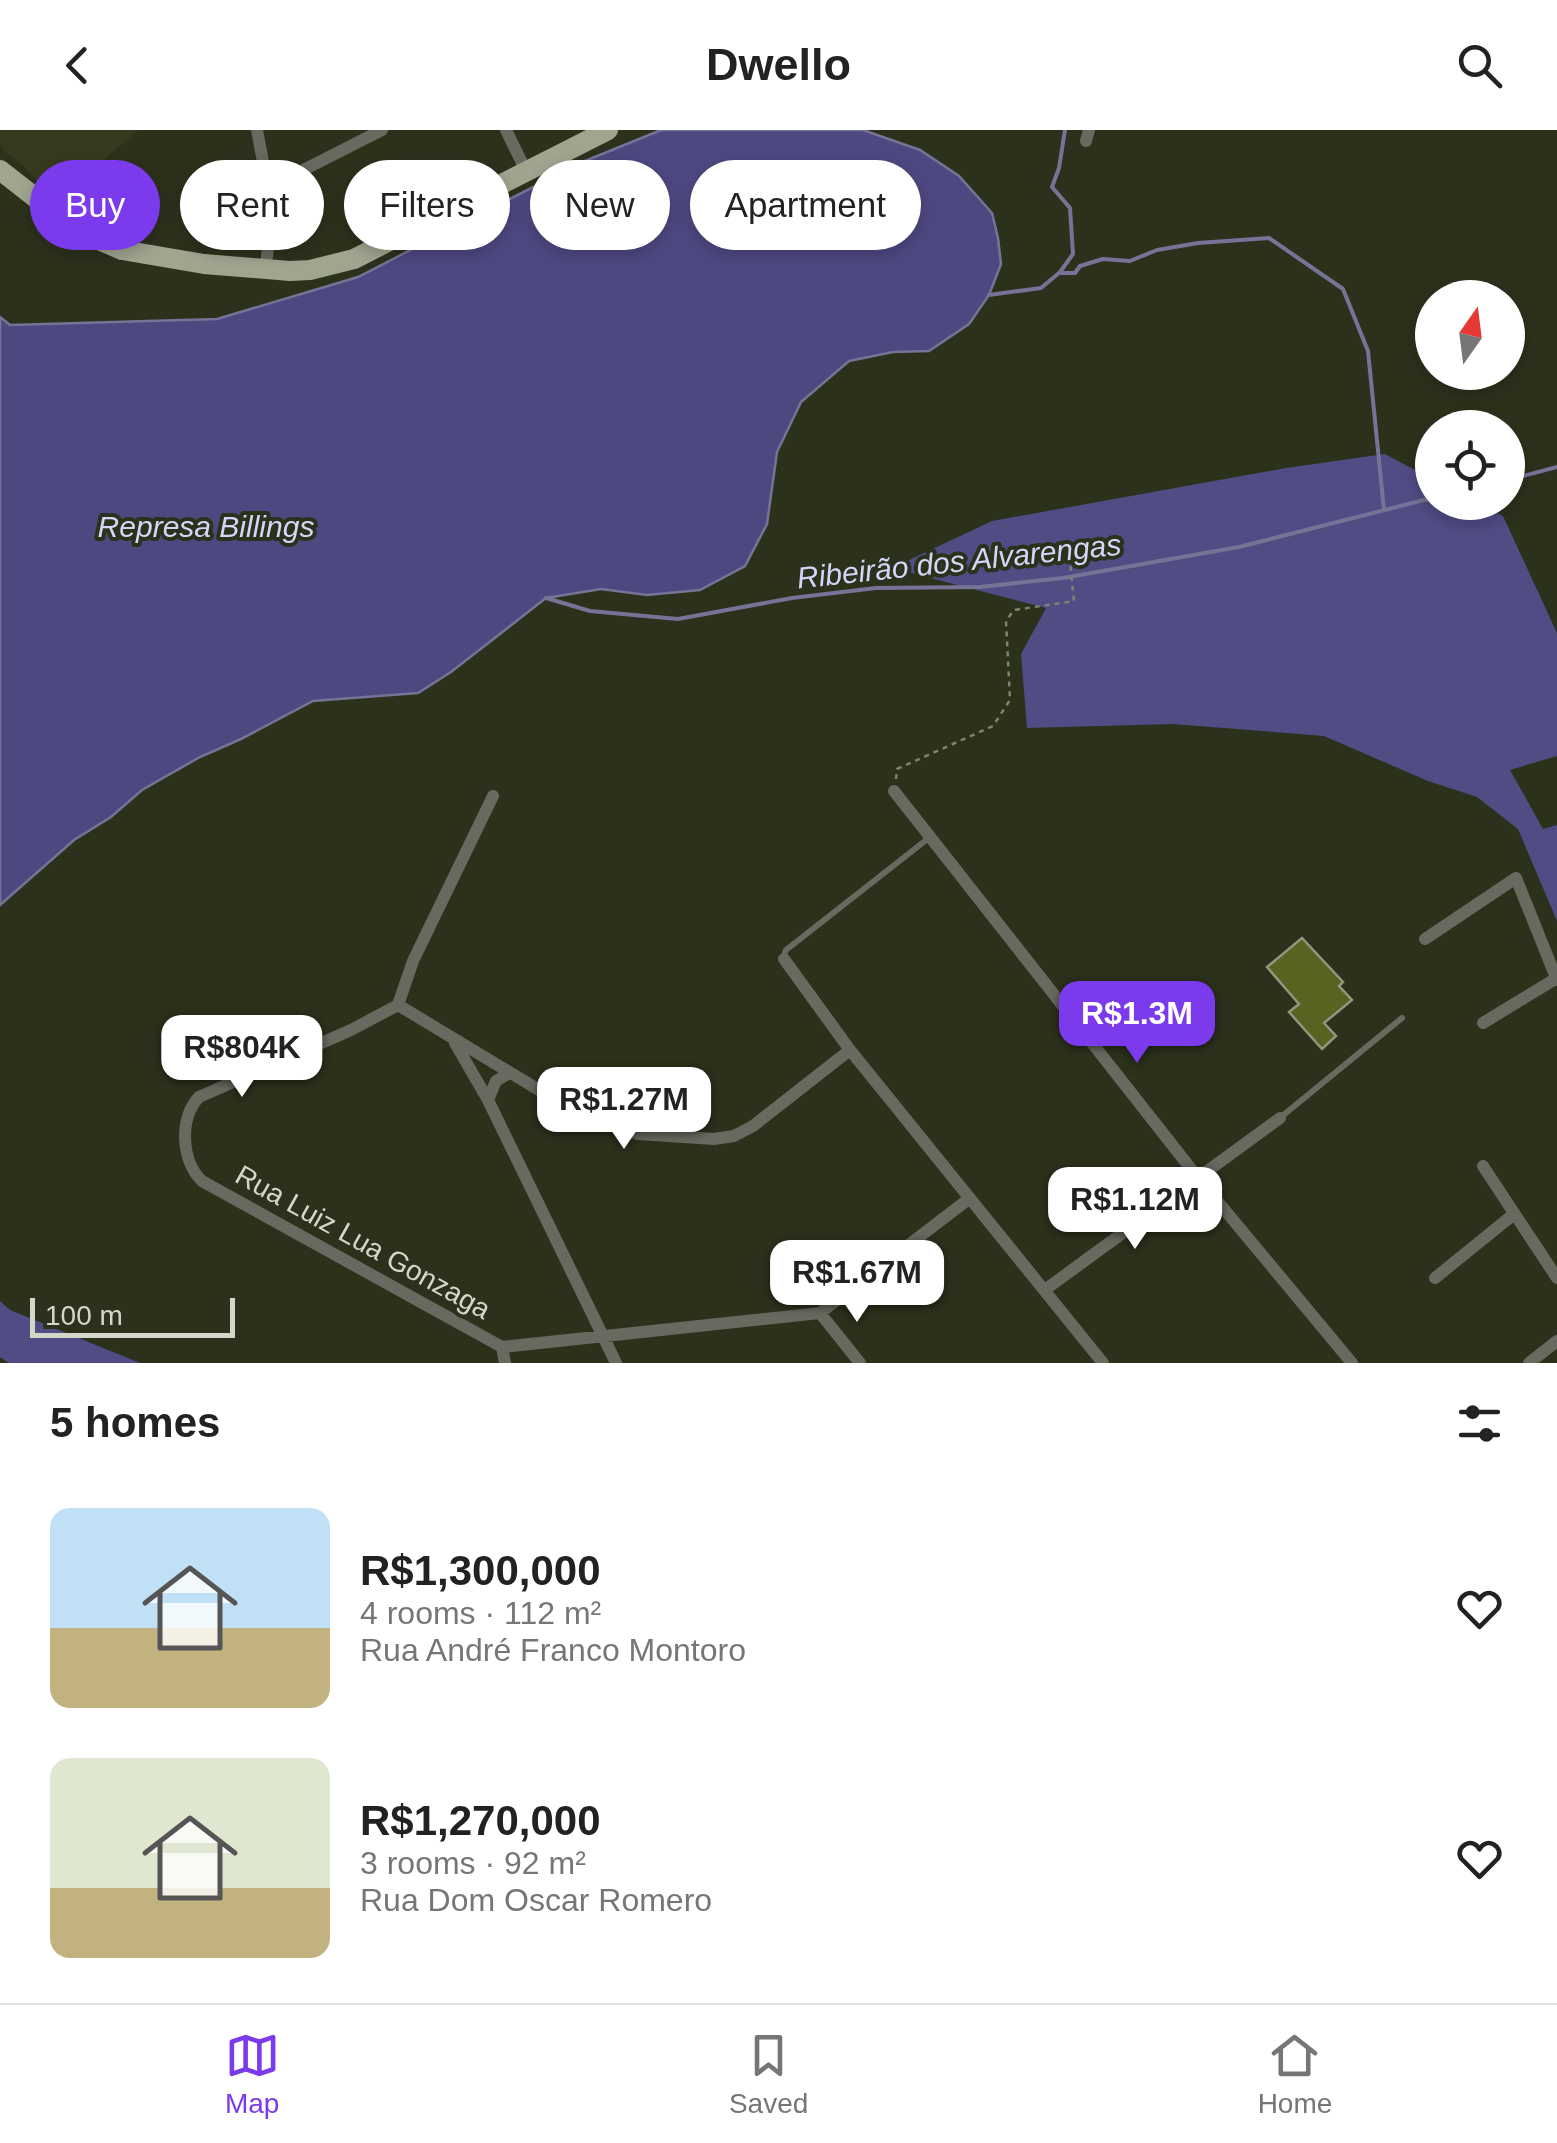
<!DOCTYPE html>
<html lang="en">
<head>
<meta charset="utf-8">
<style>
	body { margin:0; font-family:Arial,sans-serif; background:#f6f6f6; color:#222; height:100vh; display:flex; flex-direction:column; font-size:38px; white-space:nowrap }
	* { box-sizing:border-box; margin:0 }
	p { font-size:32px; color:#767676 }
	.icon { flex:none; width:55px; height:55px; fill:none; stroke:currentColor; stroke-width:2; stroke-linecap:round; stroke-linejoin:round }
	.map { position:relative; height:1233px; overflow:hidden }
	.panel { display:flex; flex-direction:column; background:#fff; flex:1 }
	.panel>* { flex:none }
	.guide { position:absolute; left:30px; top:30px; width:1000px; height:90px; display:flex; gap:20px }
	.needle { width:65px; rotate:14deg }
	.tools { position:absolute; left:1415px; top:150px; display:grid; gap:20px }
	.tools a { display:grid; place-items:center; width:110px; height:110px; border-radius:50%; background:#fff; box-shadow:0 5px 15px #0003; font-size:50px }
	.scale { position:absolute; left:30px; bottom:25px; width:205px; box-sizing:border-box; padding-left:10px; border:5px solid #d3d7ca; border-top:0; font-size:28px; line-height:35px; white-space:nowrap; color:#d3d7ca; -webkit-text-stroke:8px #2c311c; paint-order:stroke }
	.price { position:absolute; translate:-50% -85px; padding:0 22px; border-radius:20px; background:#fff; color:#222; font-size:32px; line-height:65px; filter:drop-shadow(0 2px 5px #0008) }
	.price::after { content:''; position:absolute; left:50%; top:60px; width:30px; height:22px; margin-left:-15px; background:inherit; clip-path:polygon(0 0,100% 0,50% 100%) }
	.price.active { background:#7c3aed; color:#fff }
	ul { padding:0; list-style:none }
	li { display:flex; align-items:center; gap:30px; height:250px; padding:0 50px }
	li span { display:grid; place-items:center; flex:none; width:280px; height:200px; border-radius:20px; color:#555 }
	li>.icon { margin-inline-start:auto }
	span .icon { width:120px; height:120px; fill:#fffc; stroke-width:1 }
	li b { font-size:42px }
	h2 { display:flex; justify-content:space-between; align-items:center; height:120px; padding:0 50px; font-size:42px }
	.tag { padding:0 35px; border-radius:45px; background:#fff; box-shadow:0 5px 15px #0003; font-size:35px; line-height:90px }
	.tag.active { background:#7c3aed; color:#fff }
	header { display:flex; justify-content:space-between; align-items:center; height:130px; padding:0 50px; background:#fff; font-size:45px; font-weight:600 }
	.tab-bar { display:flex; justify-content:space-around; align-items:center; height:140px; border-top:2px solid #e0e0e0; background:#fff; font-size:28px; color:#767676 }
	.tab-bar a { display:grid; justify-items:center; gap:5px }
	.tab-bar .active { color:#7c3aed }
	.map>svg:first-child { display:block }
	.built { fill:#363b1f }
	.forest { fill:#514c84 }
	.water { fill:#4e4881; stroke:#767397; stroke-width:2.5 }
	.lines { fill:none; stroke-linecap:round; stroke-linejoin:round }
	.stream { stroke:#767397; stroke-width:4 }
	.building { fill:#576320; stroke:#91977e; stroke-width:2.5 }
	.path { stroke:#7e8372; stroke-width:2.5; stroke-dasharray:5 5; stroke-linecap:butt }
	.lane { stroke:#676a5f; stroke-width:6 }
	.street { stroke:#676a5f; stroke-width:12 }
	.primary { stroke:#9fa58f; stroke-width:20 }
	.labels { text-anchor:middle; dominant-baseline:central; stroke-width:8; stroke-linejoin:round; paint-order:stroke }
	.street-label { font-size:28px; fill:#d3d7ca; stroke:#2c311c }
	.water-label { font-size:30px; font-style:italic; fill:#d6d5f8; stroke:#2c311c }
</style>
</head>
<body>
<header><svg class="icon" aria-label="back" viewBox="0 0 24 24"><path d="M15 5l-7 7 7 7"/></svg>Dwello<svg class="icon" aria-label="search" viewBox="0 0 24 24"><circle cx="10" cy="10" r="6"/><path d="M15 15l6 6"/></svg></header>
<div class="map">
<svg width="1557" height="1233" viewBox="0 0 1557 1233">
	<rect width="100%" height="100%" fill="#2c311c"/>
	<path class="built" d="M0 0H138L63 66 39 53 23 35 6 23 0 14Z"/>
	<path class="forest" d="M1385 324 1432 349V372L1477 373 1503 386 1557 503V626L1510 640 1543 699 1557 695V791L1518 699 1477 667 1428 651 1324 606 1173 594 1027 598 1021 524 1046 478 892 438 992 391 1286 338Z
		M0 1171 10 1180 140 1233H9L0 1227Z"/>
	<path class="water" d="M661 0H863L920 20 959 46 992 83 998 108 1001 134 989 165 969 194 929 221 893 222 849 231 801 272 777 322 767 394 745 436 700 460 647 465 601 459 546 468 451 542 418 563 313 571 241 609 200 627 142 660 111 687 74 710 0 775V187L10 195 217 189 358 147 580 33Z"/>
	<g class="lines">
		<path class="stream" d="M1060 142 1073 124 1070 78 1052 57 1059 38 1065 0
			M989 165 1041 158 1059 143H1075L1080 136 1103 129 1130 131 1157 120 1198 113 1269 108 1343 159 1368 221 1384 380
			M1508 350 1557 337
			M546 468 590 481 678 489 792 468 876 458 980 457 1063 448 1239 417 1432 368"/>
	</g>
	<path class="building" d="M1302 808 1343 852 1339 856 1352 870 1324 893 1336 906 1322 919 1289 882 1299 874 1267 837Z"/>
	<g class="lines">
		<path class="path" d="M896 649 897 639 993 596 1010 570 1006 491 1014 480 1074 471 1070 432"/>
		<path class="lane" d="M783 828 786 820 930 707
			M1281 987 1402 888"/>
		<path class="street" d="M257 0 268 58 271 97 265 140
			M506 0 526 41
			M1086 11 1089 0
			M268 58 382 0
			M894 661 1199 1049 1352 1233
			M493 666 413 831 398 875 351 900 199 967C179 988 181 1031 202 1051L502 1217
			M1425 809 1516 748 1557 850
			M784 829 850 920 1103 1233
			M398 875 564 975 602 993 638 1004 714 1009 734 1006 753 996 850 920
			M1483 893 1557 848
			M455 913 488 970 616 1233
			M488 970 496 951 509 943
			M1483 1036 1557 1148
			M1435 1148 1514 1084
			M1046 1159 1280 988
			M820 1183 860 1233
			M502 1217 820 1183 970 1068
			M502 1217 505 1233
			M1529 1233 1557 1211"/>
		<path class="primary" d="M0 40 46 76 92 107 122 120 204 134 290 141 310 140 354 129 608 0"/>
	</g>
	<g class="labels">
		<g class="street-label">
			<text transform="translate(363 1112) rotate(29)">Rua Luiz Lua Gonzaga</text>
		</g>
		<g class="water-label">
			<text x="206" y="396">Represa Billings</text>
			<text transform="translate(959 431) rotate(-6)">Ribeirão dos Alvarengas</text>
		</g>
	</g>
</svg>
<div class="tools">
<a><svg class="needle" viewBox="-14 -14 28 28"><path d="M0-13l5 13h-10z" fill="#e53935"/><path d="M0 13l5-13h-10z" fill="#767676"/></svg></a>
<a><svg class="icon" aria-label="locate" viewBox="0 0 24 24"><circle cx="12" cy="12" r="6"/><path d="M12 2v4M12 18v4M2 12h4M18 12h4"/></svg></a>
</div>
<div class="scale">100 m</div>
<b class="price active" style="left:1137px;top:936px">R$1.3M</b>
<b class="price" style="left:242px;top:970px">R$804K</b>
<b class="price" style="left:624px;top:1022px">R$1.27M</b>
<b class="price" style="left:1135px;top:1122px">R$1.12M</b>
<b class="price" style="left:857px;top:1195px">R$1.67M</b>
<div class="guide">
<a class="tag active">Buy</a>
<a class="tag">Rent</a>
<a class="tag">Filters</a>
<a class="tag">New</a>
<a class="tag">Apartment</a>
</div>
</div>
<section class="panel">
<h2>5 homes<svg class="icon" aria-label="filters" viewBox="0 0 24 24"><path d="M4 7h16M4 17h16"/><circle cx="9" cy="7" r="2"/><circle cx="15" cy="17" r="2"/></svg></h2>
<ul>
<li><span style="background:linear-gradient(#bfe0f5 60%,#c2b280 0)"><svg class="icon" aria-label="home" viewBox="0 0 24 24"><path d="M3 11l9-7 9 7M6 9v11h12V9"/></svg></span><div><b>R$1,300,000</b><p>4 rooms · 112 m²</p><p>Rua André Franco Montoro</p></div><svg class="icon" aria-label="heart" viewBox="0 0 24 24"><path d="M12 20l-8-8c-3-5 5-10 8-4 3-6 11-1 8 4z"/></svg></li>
<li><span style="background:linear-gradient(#dfe7d0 65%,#c2b280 0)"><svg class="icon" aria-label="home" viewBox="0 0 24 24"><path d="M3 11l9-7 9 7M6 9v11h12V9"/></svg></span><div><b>R$1,270,000</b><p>3 rooms · 92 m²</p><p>Rua Dom Oscar Romero</p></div><svg class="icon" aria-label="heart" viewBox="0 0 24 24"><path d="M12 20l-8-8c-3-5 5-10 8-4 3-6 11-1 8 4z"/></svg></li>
</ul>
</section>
<nav class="tab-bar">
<a class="active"><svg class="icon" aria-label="map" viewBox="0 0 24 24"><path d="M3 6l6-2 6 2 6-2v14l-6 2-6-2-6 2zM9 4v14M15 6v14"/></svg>Map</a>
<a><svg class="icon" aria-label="saved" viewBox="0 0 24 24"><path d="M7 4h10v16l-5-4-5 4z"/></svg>Saved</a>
<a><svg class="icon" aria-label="home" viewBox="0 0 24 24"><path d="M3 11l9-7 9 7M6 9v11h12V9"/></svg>Home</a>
</nav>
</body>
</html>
